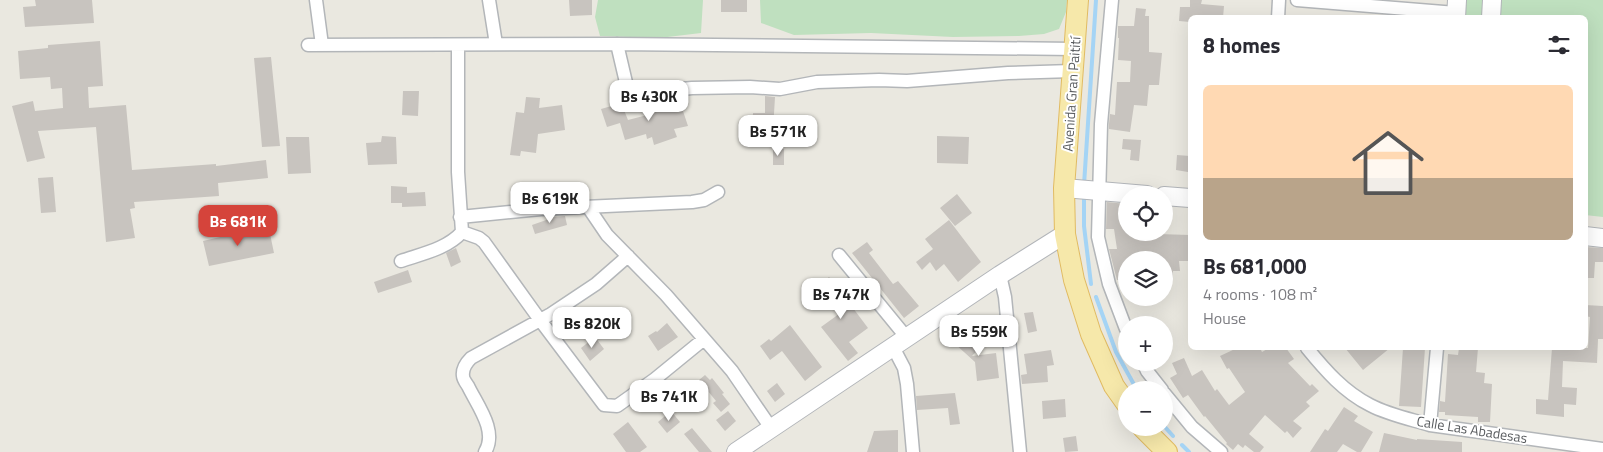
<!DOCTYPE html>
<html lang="en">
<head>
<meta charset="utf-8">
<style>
	body { margin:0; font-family:"Titillium Web",sans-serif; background:#f2f2f3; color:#2b2b33; height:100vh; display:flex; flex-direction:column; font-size:19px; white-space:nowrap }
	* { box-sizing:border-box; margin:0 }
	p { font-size:16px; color:#7c7c81 }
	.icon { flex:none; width:28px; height:28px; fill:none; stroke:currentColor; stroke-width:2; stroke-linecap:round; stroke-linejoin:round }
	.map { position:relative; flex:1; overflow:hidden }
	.side { position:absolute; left:1188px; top:15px; width:400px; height:335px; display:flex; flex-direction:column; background:#fff; border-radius:8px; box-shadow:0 5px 20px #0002 }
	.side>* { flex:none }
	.buttons { position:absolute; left:1118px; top:186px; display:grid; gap:10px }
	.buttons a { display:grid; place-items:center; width:55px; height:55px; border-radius:50%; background:#fff; box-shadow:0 5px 20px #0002; font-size:25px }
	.price { position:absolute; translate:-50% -42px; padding:0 11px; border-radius:10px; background:#fff; color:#222; font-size:16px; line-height:32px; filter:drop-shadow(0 1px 2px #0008) }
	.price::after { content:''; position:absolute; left:50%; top:30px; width:15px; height:11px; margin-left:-8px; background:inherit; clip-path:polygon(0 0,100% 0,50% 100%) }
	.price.active { background:#d5443b; color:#fff }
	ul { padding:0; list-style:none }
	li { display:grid; align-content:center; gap:10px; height:265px; padding:0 15px }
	li span { display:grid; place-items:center; height:155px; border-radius:8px; color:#555 }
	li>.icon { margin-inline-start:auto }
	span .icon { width:90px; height:90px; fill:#fffc; stroke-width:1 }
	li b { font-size:21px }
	h2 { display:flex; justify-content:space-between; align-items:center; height:60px; padding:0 15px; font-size:21px }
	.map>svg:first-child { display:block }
	.green { fill:#bfe0bf }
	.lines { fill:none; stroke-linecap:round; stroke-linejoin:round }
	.stream { stroke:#a5d4f5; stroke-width:4 }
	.building { fill:#c8c4bf }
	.street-casing { stroke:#b3b6b9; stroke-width:15 }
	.secondary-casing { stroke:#b2b5b9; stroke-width:20 }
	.primary-casing { stroke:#e1bb62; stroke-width:22 }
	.street { stroke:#fff; stroke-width:12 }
	.secondary { stroke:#fff; stroke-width:18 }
	.primary { stroke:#f6e8aa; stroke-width:20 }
	.labels { text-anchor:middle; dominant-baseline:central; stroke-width:4; stroke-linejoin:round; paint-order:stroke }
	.street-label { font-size:14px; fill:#595c5f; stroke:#fff }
</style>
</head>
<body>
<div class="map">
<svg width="1603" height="452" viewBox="0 0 1603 452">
	<rect width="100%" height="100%" fill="#eae8e0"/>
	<path class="green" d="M598 0H703L701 33 659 38 600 36 595 17Z
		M760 0H1067L1066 12 1059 29 1044 34 1019 36 953 37 871 33 794 35 761 23Z
		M1464 0H1487L1485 17 1463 18Z
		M1500 0H1603V217L1585 215V18H1498Z"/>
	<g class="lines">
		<path class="stream" d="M1084 185 1096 0
			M1084 194V226L1091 284
			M1096 297 1116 352 1137 390
			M1164 426 1173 436
			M1182 445 1189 452"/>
	</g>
	<path class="building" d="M35 0H92L94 23 25 27 23 7 36 6Z
		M569 0H592V15L570 16Z
		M721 0H747V12H721Z
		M1190 0H1202L1201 4 1224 6 1223 18H1190V22L1179 21 1180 7H1190Z
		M1136 8 1146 9 1145 16H1149V52L1162 53 1159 85H1149L1147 106 1134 105 1130 132 1109 129V124L1110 114 1115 115 1117 82H1130L1131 61 1118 60 1119 38H1118V26H1134Z
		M100 41 103 86 88 87 89 108 126 105 132 170 216 164V166L266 160 268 178 218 183 219 196 134 202 135 208 130 209 135 238 106 242 96 127 38 131 45 158 27 162 12 106 33 101 35 111 63 108 62 88 51 89 50 77 20 79 18 51 48 48V45Z
		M271 57 280 146 262 147 254 58Z
		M403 91H419L418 116 402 115Z
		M765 96 775 97 773 130 752 129 753 113H765Z
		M526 97 540 98 539 108 562 105 565 130 538 134 536 153 521 151 520 156 510 155 516 112 524 113Z
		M669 99 673 111 682 108 688 126 674 129 677 137 654 145 652 137 647 139 646 134 625 140 620 123 607 127 601 109 615 105 618 112 624 110 628 120 655 113 652 102Z
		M382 136 396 137 397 164 368 165 366 143 381 142Z
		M937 136 969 137 968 164 937 163Z
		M286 137H309L311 173 288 174Z
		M1123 139 1141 140 1139 161 1130 160 1131 150 1122 149Z
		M773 149H784V165H773Z
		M1177 155 1190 156 1188 172 1176 170Z
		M53 177 56 212 41 213 38 178Z
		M391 186 407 187V193L425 192 426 206 402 207V203H391Z
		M957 194 972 213 955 226 940 208Z
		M1107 202 1126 204V233L1190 235V261H1179L1180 271H1173V279L1164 281V260H1126V279L1117 280 1109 249H1117L1114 229H1106Z
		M565 216 567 225 535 234 532 225 552 218 551 217Z
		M949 220 981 262 958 282 944 264 936 271 930 262 922 270 916 262 933 249 925 239Z
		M269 229 274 253 209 266 203 241 229 235V237Z
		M867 242 873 250 869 253 893 284 898 281 919 306 904 318 852 253Z
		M1585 247 1603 248V262H1595L1594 278H1585Z
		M456 248 461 262 451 267 446 253Z
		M408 270 412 282 378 293 374 282Z
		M829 277 842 291 841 292 868 328 849 342 858 353 848 361 821 327 839 314 816 289Z
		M1585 305 1603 306V339H1598L1597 363 1563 361 1562 387 1577 388 1576 405 1564 404V417L1536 414V399L1548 400 1552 348H1588L1590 317 1585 316Z
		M1033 312 1037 331 1028 333 1024 313Z
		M667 323 678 337 658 351 648 336 656 331 657 332Z
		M790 325 822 367 805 381 782 351 770 360 760 346 769 339 771 341Z
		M968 329 984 343 972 356 996 353 999 378 977 381 975 362 954 343Z
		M595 337 604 349 590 361 581 348Z
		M1237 348H1260L1262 352 1269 348H1286L1294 359 1288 363 1310 386 1312 384 1319 391 1306 402 1310 406 1293 421 1302 428 1293 438 1287 431 1285 433 1265 415 1249 434 1264 447 1260 452H1254L1245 445 1243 448 1238 444 1233 450 1226 444 1227 443 1205 416 1204 417 1188 395 1183 398 1170 378 1177 374 1172 363 1184 358 1192 376 1202 370 1215 391 1217 389 1229 405 1245 392 1229 368 1227 369 1220 356Z
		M1345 348H1390L1363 370Z
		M1403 348H1425L1421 407 1399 406Z
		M1459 348H1478L1476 372 1485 373 1484 383 1492 384 1490 422H1478V417L1445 415V412H1439L1440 401 1445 402 1448 354 1458 355Z
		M1051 350 1054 365 1047 366 1048 382 1022 384 1021 375 1027 374 1024 354Z
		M705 375 710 380 712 378 724 393 722 394 730 404 721 412 713 403 716 401 699 380Z
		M777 383 785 394 775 402 767 391Z
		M955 393 960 424 950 425 948 408 917 410 916 396Z
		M1065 399 1066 417 1043 419 1042 401Z
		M1344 407 1358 416 1354 421 1373 432 1361 452H1357L1343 444 1337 452H1310L1325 429 1328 431Z
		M671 411 680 422 667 433 658 422Z
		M728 411 736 421 725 431 716 420Z
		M628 422 647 447 640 452H626L613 434Z
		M692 428 712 452H699L684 434Z
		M898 430V452H867L874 431Z
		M1384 433 1417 440V439L1462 442V452H1379Z
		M1076 436 1078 451 1065 452 1063 438Z"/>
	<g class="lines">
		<defs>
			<path id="street" d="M316 0 322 45
				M489 0 496 44
				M1112 0 1101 124 1098 237 1109 284 1126 329
				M1297 0 1456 13
				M1278 18 1279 0
				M617 44 628 91 640 96 671 90 692 88 750 87 780 89 817 82 879 80 907 81 1008 73 1072 71
				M308 45 617 44 1074 49
				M588 207 607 235 666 295 732 371 771 428
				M460 217 541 209 692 202 704 200 718 192
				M462 232 479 238 484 242 540 320 604 405 617 406 655 379 704 339
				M839 255 907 338
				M401 261C421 254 447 249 462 232L458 172V46
				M1000 275 1005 297 1020 452
				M893 347 904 368 907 384 913 452
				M1307 348C1325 370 1344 392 1370 405 1389 415 1410 419 1430 425L1603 449
				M1143 362 1147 371 1162 390
				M1164 393 1192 427 1221 452
				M1430 425 1437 348
				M485 452C498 431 477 405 468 386 466 383 463 379 463 376 462 369 466 363 471 358L551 314 596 284 628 256"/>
			<path id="secondary" d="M1456 18 1457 0
				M1491 18 1492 0
				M1064 188 1147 195
				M1164 196 1190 198
				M1585 236 1603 238
				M736 452 1000 275 1065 234"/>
			<path id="primary" d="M1078 0 1064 188 1065 234 1074 280 1091 334 1114 386 1126 403
				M1143 428 1167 452"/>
		</defs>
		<use href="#street" class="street-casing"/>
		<use href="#secondary" class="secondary-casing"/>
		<use href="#primary" class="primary-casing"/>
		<use href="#street" class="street"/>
		<use href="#secondary" class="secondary"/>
		<use href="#primary" class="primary"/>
	</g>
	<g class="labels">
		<g class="street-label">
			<text transform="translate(1071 94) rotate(-86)">Avenida Gran Paitití</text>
			<text transform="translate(1472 429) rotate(9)">Calle Las Abadesas</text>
		</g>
	</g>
</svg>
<div class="buttons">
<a><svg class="icon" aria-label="locate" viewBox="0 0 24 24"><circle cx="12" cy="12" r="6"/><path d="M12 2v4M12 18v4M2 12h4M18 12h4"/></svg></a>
<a><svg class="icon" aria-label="layers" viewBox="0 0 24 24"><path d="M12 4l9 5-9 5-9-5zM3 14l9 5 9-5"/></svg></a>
<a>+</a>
<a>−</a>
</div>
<b class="price" style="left:649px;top:122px">Bs 430K</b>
<b class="price" style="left:778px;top:157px">Bs 571K</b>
<b class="price" style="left:550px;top:224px">Bs 619K</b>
<b class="price active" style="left:238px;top:247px">Bs 681K</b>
<b class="price" style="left:841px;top:320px">Bs 747K</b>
<b class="price" style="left:592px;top:349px">Bs 820K</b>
<b class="price" style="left:979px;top:357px">Bs 559K</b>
<b class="price" style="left:669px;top:422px">Bs 741K</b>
<section class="side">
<h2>8 homes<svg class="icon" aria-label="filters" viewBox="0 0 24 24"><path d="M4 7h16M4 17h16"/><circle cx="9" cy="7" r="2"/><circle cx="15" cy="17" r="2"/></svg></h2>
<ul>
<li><span style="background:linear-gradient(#ffd9b3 60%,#b9a48a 0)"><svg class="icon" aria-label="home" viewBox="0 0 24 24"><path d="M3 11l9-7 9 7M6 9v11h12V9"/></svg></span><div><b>Bs 681,000</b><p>4 rooms · 108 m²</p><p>House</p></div></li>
</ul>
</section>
</div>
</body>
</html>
